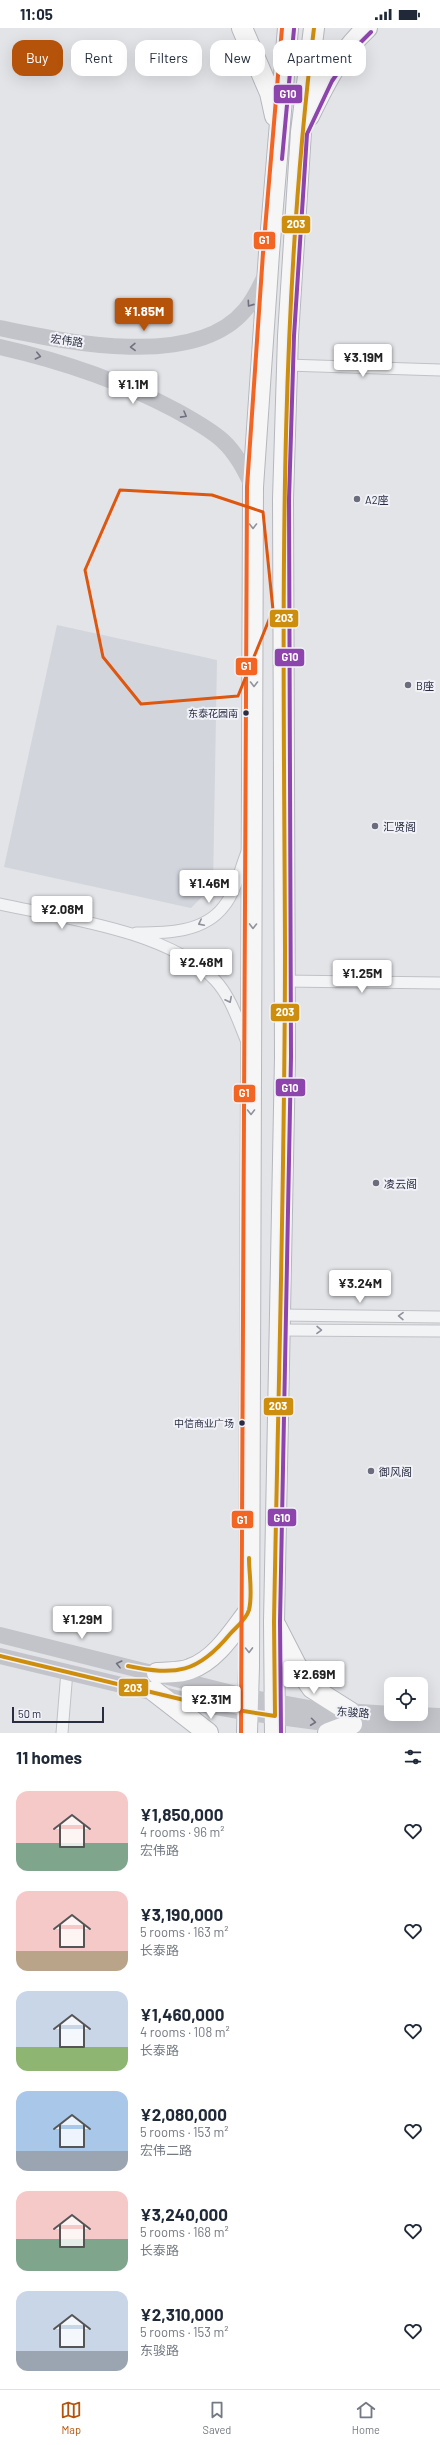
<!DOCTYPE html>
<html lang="en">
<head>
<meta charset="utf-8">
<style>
	body { margin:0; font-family:Barlow,"Noto Sans SC",sans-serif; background:#f2f2f3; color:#1f2937; height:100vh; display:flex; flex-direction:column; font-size:15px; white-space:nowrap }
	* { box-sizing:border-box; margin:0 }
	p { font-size:13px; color:#747a83 }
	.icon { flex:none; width:22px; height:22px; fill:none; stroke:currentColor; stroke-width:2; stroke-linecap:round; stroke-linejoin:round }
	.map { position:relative; height:1705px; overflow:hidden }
	.side { display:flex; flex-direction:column; background:#fff; flex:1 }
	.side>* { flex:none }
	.hud { position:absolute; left:12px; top:12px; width:416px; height:36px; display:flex; gap:8px }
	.controls { position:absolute; left:384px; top:1649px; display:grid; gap:8px }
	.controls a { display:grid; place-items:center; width:44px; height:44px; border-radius:8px; background:#fff; box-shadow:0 4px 16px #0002; font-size:20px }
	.scale { position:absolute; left:12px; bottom:10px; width:92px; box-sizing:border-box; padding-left:4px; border:2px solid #2a2d42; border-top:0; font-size:11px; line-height:14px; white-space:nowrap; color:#2a2d42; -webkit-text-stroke:3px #f1f2f7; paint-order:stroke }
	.price { position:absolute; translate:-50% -34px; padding:0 9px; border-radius:4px; background:#fff; color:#222; font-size:13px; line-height:26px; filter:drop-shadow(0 1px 2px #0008) }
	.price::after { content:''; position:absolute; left:50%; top:24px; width:12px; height:9px; margin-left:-6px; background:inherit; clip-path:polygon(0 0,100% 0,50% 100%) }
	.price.selected { background:#b45309; color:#fff }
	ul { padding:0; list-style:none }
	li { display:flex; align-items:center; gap:12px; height:100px; padding:0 16px }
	li span { display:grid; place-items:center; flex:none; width:112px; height:80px; border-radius:12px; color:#555 }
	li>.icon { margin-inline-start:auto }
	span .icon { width:48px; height:48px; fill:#fffc; stroke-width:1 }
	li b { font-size:17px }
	h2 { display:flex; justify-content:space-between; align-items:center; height:48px; padding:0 16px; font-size:17px }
	.chip { padding:0 14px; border-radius:12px; background:#fff; box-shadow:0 4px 16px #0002; font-size:14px; line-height:36px }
	.chip.selected { background:#b45309; color:#fff }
	.status { display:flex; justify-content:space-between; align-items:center; height:28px; padding:0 20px; background:#fff; direction:ltr }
	.status svg { height:11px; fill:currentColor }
	.dock { display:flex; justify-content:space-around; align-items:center; height:56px; border-top:1px solid #e0e1e3; background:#fff; font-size:11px; color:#747a83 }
	.dock a { display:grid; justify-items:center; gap:2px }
	.dock .selected { color:#b45309 }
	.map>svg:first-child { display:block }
	.built { fill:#d3d5dd }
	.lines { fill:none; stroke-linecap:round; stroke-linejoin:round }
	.street-casing { stroke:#c0c1c6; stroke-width:13 }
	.highway-casing { stroke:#b5b7bd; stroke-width:22 }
	.street { stroke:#f2f3f5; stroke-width:11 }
	.secondary { stroke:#c3c4ca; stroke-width:16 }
	.highway { stroke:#f6f6f7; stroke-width:20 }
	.bus-1-casing { stroke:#f1f2f7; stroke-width:7 }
	.bus-2-casing { stroke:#f1f2f7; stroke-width:7 }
	.bus-3-casing { stroke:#f1f2f7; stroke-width:7 }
	.bus-1 { stroke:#ce8e0d; stroke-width:4 }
	.bus-2 { stroke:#8e44ad; stroke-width:4 }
	.bus-3 { stroke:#f26522; stroke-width:4 }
	.oneway { stroke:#6f717f }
	.oneway2 { stroke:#90929c }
	.oneway3 { stroke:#8e909c }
	.marked { fill:none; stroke:#de570f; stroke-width:3; stroke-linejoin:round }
	.poi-dot { fill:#6b6d7c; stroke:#f1f2f7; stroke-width:1.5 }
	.bus-dot { fill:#2a2d42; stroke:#f1f2f7; stroke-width:1.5 }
	.labels { text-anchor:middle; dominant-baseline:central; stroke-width:4; stroke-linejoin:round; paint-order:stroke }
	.bus-label { font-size:10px; fill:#2a2d42; stroke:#f1f2f7; text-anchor:end }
	.street-label { font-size:11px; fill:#2a2d42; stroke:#f1f2f7 }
	.poi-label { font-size:11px; fill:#2a2d42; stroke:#f1f2f7; text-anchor:start }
	.line-badge { stroke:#f1f2f7; stroke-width:1.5 }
	.badge-label { font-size:11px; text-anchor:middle; font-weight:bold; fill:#fff }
</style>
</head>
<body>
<div class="status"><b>11:05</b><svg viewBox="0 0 49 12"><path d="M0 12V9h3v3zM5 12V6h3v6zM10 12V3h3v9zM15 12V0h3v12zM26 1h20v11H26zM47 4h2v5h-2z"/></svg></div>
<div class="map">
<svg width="440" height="1705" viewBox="0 0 440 1705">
	<rect width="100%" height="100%" fill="#e3e4e8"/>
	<path class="built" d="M57 597 217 632 213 858 191 880 4 839Z"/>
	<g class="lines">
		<defs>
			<path id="street" d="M287 337 440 342
				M0 876C64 890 169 903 215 952 231 969 238 993 247 1014
				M136 905C166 905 204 905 224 878 236 863 240 841 247 824
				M284 953 440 955
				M280 1287 440 1289
				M280 1302 440 1303
				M62 1705 67 1643"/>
			<path id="highway" d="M242 0 270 65 275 88
				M309 88C325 55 340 25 367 0
				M276 1598 296 1637 312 1660 350 1684
				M157 1645C167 1644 181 1645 190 1641 216 1632 233 1604 249 1583
				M154 1663 208 1705
				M247 1705 249 1639 253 459 269 225 288 0
				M275 1705 274 1594 285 1029 283 471 288 308 301 104 314 0
				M328 1705 352 1696"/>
		</defs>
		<use href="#street" class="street-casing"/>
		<use href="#highway" class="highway-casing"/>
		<use href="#street" class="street"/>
		<path class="secondary" d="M0 300C66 314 195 342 245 282 254 272 259 260 265 248
			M0 319C62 333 119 352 175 382 191 391 210 401 223 413 237 426 245 443 253 459
			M0 1607 248 1669 315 1681 391 1686
			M0 1628 205 1677 248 1685 317 1694 440 1702
			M394 1686 440 1688"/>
		<use href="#highway" class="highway"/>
		<defs>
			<path id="bus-1" d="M0 1628 205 1677 275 1688 274 1594C278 1370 285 1145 285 921 284 613 276 306 314 0
				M128 1638C176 1648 198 1645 230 1606 236 1599 246 1592 249 1582 253 1566 249 1546 249 1530"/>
			<path id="bus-2" d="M282 131 294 1
				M281 1705 280 1594 291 1029 289 471 294 308 307 106 332 53 355 20 371 4"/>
			<path id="bus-3" d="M241 1705 247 459 263 225 282 0"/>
		</defs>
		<use href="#bus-1" class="bus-1-casing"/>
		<use href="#bus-2" class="bus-2-casing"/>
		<use href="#bus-3" class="bus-3-casing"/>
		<use href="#bus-1" class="bus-1"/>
		<use href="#bus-2" class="bus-2"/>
		<use href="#bus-3" class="bus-3"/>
	</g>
	<defs><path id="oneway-chevron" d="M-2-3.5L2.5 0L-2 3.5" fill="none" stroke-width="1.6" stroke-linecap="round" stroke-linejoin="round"/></defs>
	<g class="oneway">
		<use href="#oneway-chevron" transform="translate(250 276) rotate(125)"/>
		<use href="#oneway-chevron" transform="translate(133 319) rotate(179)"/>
		<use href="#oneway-chevron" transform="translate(38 328) rotate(13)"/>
		<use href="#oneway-chevron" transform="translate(184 387) rotate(29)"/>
		<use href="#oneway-chevron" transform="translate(119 1636) rotate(-166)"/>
		<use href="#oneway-chevron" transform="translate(313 1694) rotate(7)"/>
	</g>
	<g class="oneway2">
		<use href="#oneway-chevron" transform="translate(253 498) rotate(90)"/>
		<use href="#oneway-chevron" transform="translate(254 656) rotate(90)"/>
		<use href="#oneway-chevron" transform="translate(253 898) rotate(91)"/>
		<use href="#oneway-chevron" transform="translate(251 1084) rotate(90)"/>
		<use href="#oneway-chevron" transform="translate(249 1622) rotate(89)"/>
	</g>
	<g class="oneway3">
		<use href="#oneway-chevron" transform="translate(201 895) rotate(153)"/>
		<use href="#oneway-chevron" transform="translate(229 972) rotate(63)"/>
		<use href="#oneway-chevron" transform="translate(401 1288) rotate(-179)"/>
		<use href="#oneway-chevron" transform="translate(319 1302) rotate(1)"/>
	</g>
	<path class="marked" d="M120 462 212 467 263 484 273 582 238 668 141 676 103 629 85 542Z"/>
	<g class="poi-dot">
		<circle cx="357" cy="471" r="4"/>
		<circle cx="408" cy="657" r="4"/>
		<circle cx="375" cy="798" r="4"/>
		<circle cx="376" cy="1155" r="4"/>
		<circle cx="371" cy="1443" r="4"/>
	</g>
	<g class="bus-dot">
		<circle cx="246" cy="685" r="3.5"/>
		<circle cx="242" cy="1395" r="3.5"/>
	</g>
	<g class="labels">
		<g class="bus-label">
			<text x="238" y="685">东泰花园南</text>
			<text x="234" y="1395">中信商业广场</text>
		</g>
		<g class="street-label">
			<text transform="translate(67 312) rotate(8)">宏伟路</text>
			<text transform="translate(353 1684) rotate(4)">东骏路</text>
		</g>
		<g class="poi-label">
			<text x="365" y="471">A2座</text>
			<text x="416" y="657">B座</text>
			<text x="383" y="798">汇贤阁</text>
			<text x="384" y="1155">凌云阁</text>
			<text x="379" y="1443">御风阁</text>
		</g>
	</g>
	<g class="line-badge">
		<rect x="273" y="56" width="30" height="20" rx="4" fill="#8e44ad"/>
		<rect x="281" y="187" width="30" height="19" rx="4" fill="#ce8e0d"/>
		<rect x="253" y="203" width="23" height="19" rx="4" fill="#f26522"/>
		<rect x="269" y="581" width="30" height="19" rx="4" fill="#ce8e0d"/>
		<rect x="274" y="620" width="31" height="19" rx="4" fill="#8e44ad"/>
		<rect x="235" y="629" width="23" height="19" rx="4" fill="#f26522"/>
		<rect x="270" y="975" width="30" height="19" rx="4" fill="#ce8e0d"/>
		<rect x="275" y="1050" width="31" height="19" rx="4" fill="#8e44ad"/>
		<rect x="233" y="1056" width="23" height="19" rx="4" fill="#f26522"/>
		<rect x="263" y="1369" width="31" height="19" rx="4" fill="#ce8e0d"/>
		<rect x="267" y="1480" width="30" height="19" rx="4" fill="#8e44ad"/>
		<rect x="231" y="1482" width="23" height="19" rx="4" fill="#f26522"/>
		<rect x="118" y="1650" width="31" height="19" rx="4" fill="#ce8e0d"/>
	</g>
	<g class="badge-label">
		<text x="288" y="70">G10</text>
		<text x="296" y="200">203</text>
		<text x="264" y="216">G1</text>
		<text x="284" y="594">203</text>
		<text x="290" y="633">G10</text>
		<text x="246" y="642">G1</text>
		<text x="285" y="988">203</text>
		<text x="290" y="1064">G10</text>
		<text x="244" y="1069">G1</text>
		<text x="278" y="1382">203</text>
		<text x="282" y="1494">G10</text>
		<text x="242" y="1496">G1</text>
		<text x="133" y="1664">203</text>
	</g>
</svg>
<div class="controls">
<a><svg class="icon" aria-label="locate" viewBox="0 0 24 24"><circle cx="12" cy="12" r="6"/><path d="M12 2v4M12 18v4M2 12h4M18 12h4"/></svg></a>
</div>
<div class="scale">50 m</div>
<b class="price selected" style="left:144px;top:304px">¥1.85M</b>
<b class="price" style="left:363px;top:350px">¥3.19M</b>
<b class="price" style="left:133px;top:377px">¥1.1M</b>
<b class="price" style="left:209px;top:876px">¥1.46M</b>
<b class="price" style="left:62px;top:902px">¥2.08M</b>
<b class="price" style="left:201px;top:955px">¥2.48M</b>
<b class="price" style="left:362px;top:966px">¥1.25M</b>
<b class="price" style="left:360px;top:1276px">¥3.24M</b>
<b class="price" style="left:82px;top:1612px">¥1.29M</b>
<b class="price" style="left:314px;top:1667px">¥2.69M</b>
<b class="price" style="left:211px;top:1692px">¥2.31M</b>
<div class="hud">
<a class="chip selected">Buy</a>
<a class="chip">Rent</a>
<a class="chip">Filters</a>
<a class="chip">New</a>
<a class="chip">Apartment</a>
</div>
</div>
<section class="side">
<h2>11 homes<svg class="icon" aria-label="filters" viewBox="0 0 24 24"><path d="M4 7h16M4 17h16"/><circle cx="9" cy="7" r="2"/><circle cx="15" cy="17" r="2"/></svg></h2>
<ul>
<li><span style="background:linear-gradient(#f6c9c9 65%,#7fa58c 0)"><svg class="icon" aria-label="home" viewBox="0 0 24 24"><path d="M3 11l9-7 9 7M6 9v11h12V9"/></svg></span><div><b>¥1,850,000</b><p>4 rooms · 96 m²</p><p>宏伟路</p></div><svg class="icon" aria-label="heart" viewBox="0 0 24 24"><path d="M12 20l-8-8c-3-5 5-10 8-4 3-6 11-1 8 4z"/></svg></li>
<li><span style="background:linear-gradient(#f6c9c9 75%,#b9a48a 0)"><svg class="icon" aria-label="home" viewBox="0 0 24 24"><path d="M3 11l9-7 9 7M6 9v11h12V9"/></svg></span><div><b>¥3,190,000</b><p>5 rooms · 163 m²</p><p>长泰路</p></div><svg class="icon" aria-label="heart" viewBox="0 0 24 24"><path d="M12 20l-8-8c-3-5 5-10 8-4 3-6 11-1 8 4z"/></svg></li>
<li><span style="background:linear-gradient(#c9d6e8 70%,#8fb573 0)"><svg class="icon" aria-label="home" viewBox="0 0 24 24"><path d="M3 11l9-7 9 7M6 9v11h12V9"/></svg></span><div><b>¥1,460,000</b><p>4 rooms · 108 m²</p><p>长泰路</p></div><svg class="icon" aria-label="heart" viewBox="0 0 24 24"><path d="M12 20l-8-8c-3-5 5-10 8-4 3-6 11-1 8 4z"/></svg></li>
<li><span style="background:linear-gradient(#a9c7e8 75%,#9aa5b1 0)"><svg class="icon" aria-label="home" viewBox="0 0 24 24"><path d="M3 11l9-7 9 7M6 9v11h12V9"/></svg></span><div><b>¥2,080,000</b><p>5 rooms · 153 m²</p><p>宏伟二路</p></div><svg class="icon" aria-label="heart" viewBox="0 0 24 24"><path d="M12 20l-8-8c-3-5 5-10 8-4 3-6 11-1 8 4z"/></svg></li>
<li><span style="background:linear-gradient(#f6c9c9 60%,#7fa58c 0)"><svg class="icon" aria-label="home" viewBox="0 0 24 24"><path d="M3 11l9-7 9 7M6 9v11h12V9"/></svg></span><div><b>¥3,240,000</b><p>5 rooms · 168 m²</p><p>长泰路</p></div><svg class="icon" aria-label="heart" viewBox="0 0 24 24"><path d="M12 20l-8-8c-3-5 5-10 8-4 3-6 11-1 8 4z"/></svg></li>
<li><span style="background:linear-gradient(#c9d6e8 75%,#9aa5b1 0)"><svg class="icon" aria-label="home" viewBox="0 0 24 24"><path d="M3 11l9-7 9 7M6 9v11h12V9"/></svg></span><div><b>¥2,310,000</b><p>5 rooms · 153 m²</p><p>东骏路</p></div><svg class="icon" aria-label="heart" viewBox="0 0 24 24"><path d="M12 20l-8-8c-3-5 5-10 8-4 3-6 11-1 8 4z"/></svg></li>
</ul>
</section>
<nav class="dock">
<a class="selected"><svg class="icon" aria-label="map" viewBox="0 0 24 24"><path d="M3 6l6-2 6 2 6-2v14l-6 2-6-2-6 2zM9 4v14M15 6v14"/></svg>Map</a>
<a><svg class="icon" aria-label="saved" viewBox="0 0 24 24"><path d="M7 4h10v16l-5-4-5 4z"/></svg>Saved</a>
<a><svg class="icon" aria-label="home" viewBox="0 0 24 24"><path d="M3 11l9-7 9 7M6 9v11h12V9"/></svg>Home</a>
</nav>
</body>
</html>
